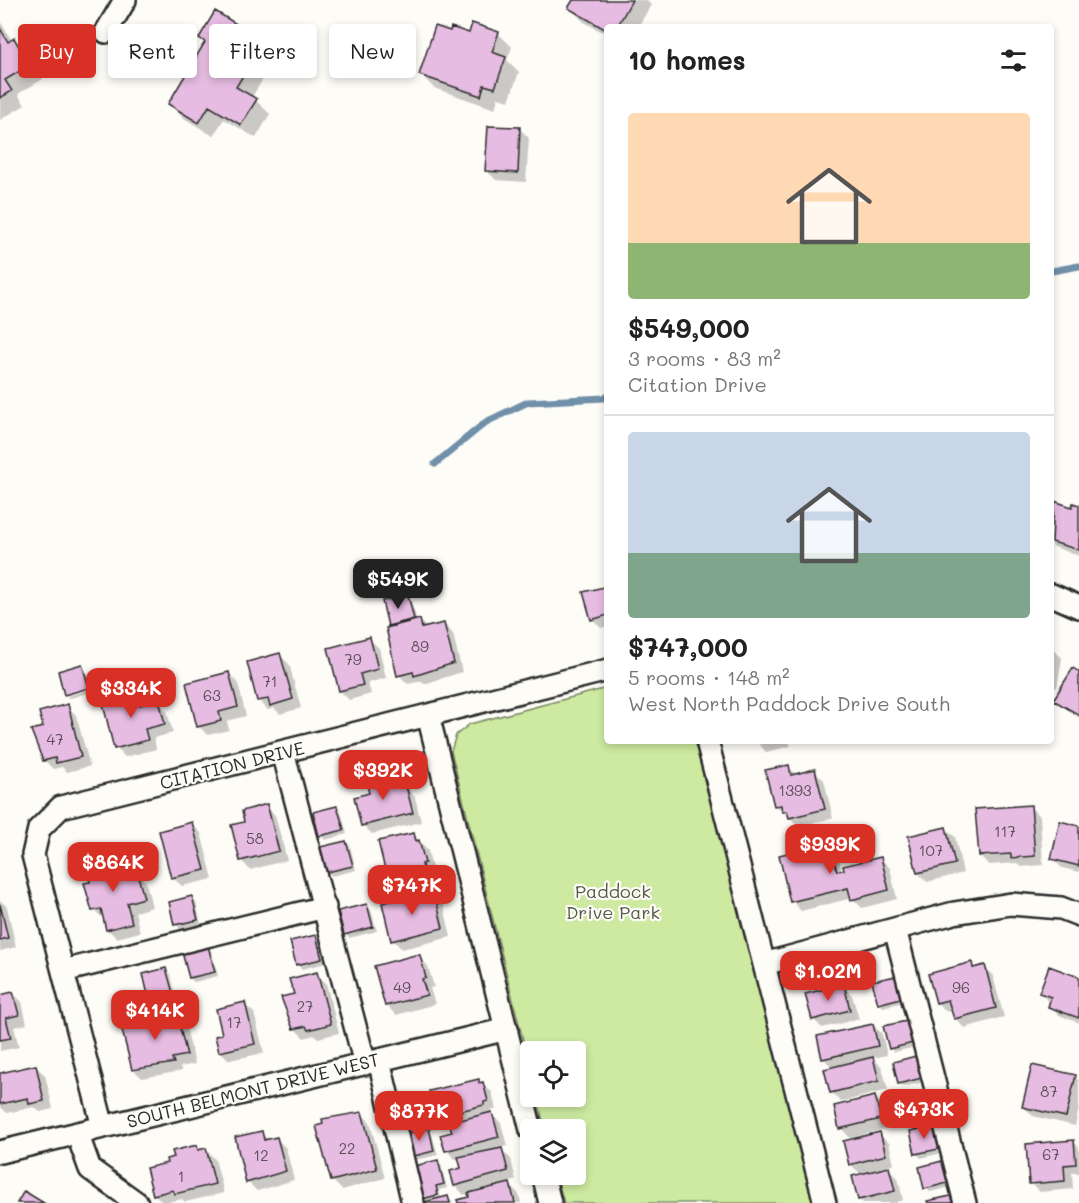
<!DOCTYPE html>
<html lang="en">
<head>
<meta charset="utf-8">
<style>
	body { margin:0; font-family:Mali,sans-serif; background:#f2f2f2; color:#222; height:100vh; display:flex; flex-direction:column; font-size:22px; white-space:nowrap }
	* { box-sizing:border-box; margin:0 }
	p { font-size:20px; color:#767676 }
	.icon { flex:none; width:33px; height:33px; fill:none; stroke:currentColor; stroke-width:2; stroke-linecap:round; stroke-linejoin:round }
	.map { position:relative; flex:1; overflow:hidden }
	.side { position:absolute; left:604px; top:24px; width:450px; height:720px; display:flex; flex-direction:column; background:#fff; border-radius:6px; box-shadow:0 3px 9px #0003 }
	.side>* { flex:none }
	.guide { position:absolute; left:18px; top:24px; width:496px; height:54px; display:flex; gap:12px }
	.controls { position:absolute; left:520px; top:1041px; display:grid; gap:12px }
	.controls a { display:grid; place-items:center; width:66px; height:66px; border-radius:6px; background:#fff; box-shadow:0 3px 9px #0003; font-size:30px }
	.price { position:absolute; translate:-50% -51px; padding:0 14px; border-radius:12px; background:#d93025; color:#fff; font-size:20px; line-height:39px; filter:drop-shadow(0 2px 3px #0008) }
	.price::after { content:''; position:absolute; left:50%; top:36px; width:18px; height:14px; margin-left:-9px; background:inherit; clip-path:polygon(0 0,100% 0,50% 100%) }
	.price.current { background:#222; color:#fff }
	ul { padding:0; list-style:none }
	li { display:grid; align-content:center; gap:12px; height:318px; padding:0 24px }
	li+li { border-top:2px solid #e0e0e0 }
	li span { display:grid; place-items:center; height:186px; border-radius:6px; color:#555 }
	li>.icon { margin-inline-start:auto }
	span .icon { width:108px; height:108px; fill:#fffc; stroke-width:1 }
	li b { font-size:26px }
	h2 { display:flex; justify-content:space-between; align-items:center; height:72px; padding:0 24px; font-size:26px }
	.pill { padding:0 21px; border-radius:6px; background:#fff; box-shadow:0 3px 9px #0003; font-size:21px; line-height:54px }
	.pill.current { background:#d93025; color:#fff }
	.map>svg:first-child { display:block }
	.green { fill:#cdeaa0; stroke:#7c8a66; stroke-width:1.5 }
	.shadow { fill:#0003 }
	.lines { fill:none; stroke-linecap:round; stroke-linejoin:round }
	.stream { stroke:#6f8fa8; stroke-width:7 }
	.building { fill:#e7bce2; stroke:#2b2b2b; stroke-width:1.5 }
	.minor-casing { stroke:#2b2b2b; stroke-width:26 }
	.minor { stroke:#fdfcf7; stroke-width:21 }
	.labels { text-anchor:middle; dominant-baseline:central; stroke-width:4.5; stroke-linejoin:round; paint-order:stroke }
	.number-label { font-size:15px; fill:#5a4f59 }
	.street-label { font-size:18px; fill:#2b2b2b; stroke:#fdfcf7 }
	.park-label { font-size:18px; fill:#545b48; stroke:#fdfcf7 }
</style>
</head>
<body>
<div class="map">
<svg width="1079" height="1203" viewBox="0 0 1079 1203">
	<rect width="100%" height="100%" fill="#fdfcf7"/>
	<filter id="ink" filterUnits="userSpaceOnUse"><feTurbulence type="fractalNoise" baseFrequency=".0167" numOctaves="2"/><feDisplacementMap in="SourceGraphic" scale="12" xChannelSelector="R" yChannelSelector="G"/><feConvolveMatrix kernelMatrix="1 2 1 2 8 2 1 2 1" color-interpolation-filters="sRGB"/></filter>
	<g filter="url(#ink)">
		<path class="green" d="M607 688 608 741H698L813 1203H564L556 1175 576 1174V1130L545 1129 537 1097 576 1096V1052H531V1072L451 751 456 735 470 724Z"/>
		<path class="shadow" d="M575 0H646L651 5 638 27H608V35L584 22 570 8Z
			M0 21 12 41 14 40 28 54 43 79 18 94 25 105 0 120Z
			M451 33H498L512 47 507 60 519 72 509 101 498 98 495 109 434 88 420 74Z
			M201 38 263 42 277 56 252 97 270 114 256 138 224 119 213 136 184 118 170 104 206 43Z
			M520 129 529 138 526 182 496 180 487 171Z
			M1055 503 1079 508V556L1052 546V514Z
			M608 587V626L601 628 592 619Z
			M407 597 411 601 417 621H420L427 628 444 624 453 634 462 672 424 684 422 681 408 684 399 675 390 625Z
			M369 639 379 648 386 678 368 683 371 694 349 700 340 691 330 649Z
			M1052 648 1062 658 1057 688 1052 687Z
			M280 655 289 664 301 708 280 714 274 708 268 710 259 701Z
			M82 666 86 670 90 686 66 695 60 672Z
			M229 673 238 683 246 716 227 721 229 730 208 735 198 726Z
			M1079 674V718L1055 700Z
			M91 689 92 692 70 698 67 696Z
			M135 693 145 705 158 702 167 711 173 733 154 738 156 749 125 757 116 748Z
			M67 706 76 715 90 766 67 772 62 767 53 769 44 760 45 728Z
			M756 741H789L791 746 766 752Z
			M788 767 797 775 815 771 824 780 833 818 799 826 775 805Z
			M399 778 415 797 421 822 372 834 363 825 371 795Z
			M266 806 275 815 287 860 250 870 241 860 246 823Z
			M337 807 341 811 347 834 325 840 321 835Z
			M1030 807 1040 816 1043 865 1021 867 1017 863 989 865 980 856Z
			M192 824 201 833 213 879 182 886 172 877Z
			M1079 827V872L1062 868 1053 859Z
			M945 828 955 837 963 873 927 882 918 873Z
			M413 834 428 851 433 872H430L432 883 399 891 390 882Z
			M346 842 350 846 356 870 332 876 328 872Z
			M829 844 838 854 842 872 880 858 890 868 897 899 862 908 852 898 801 911 792 901Z
			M121 864 131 875 137 873 146 882 152 907 135 912 140 932 117 938 107 929 105 919 93 910 91 883Z
			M433 892 443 902 451 937 402 949 393 940Z
			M192 898 196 902 201 924 180 929 176 924Z
			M0 900 7 907 16 947 0 951Z
			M367 905 371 910 377 931 349 938 345 934Z
			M316 936 320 941 326 963 302 969 298 965 292 942Z
			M208 948 212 952 218 976 194 982 190 978Z
			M419 957 428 966 434 987 430 988 435 1004 396 1015 387 1006 376 967Z
			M971 964 976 969 984 966 993 976 1004 1017 964 1028 955 1018 953 1010 947 1012 937 1003Z
			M165 969 170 974 176 997 155 1003 151 998Z
			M317 974 326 983 339 1033 318 1038 314 1035 304 1038 294 1028 295 995Z
			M895 977 899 982 904 1002 883 1007 879 1003Z
			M1079 979V1023L1059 1015 1041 993Z
			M843 986 852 995 859 1019 822 1028 813 1019Z
			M13 993 22 1002 27 1024 14 1027 19 1047 0 1051V996Z
			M244 1004 254 1013 264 1053 229 1060 220 1051 224 1035Z
			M175 1010 184 1020 195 1064 180 1067 182 1071 142 1078 133 1069 145 1026Z
			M907 1022 911 1026 916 1047 894 1052 890 1048Z
			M873 1025 882 1034 887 1055 873 1058 882 1067 888 1090 841 1102 831 1092 833 1068 823 1058Z
			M916 1058 920 1062 925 1082 903 1087 899 1083Z
			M35 1066 45 1075 53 1109 40 1112 34 1107 7 1113 0 1106V1074Z
			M1075 1077 1079 1081V1108L1075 1126 1033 1116 1024 1107Z
			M478 1081 492 1092 496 1110H492L493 1115 501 1123 507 1146 500 1148 511 1159 516 1180 508 1183 519 1194 521 1203H459L471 1199 469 1193 464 1195 455 1185 462 1169 460 1158 455 1159 446 1150 458 1122 451 1116 444 1117 435 1108Z
			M924 1093 928 1097 933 1117 912 1122 907 1118Z
			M875 1097 884 1107 889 1128 850 1138 841 1128Z
			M422 1100 427 1104 432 1125 426 1127 432 1134 438 1155 415 1160 411 1156 413 1133 406 1127Z
			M361 1113 370 1122 385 1178 342 1190 333 1181 318 1127Z
			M933 1127 937 1131 942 1153 921 1158 917 1154Z
			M261 1133 269 1140 277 1139 286 1148 294 1180 257 1191 248 1182Z
			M879 1134 889 1143 894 1164 886 1166 898 1178 903 1200 896 1202 897 1203H863L859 1199 862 1175 850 1164Z
			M1073 1141 1079 1147V1173H1072L1073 1189 1040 1192 1031 1183Z
			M197 1147 201 1151 206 1150 215 1159 224 1193 185 1202 182 1199 163 1203 154 1194 169 1164Z
			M437 1161 441 1165 447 1188 439 1190 441 1199 448 1197 453 1203H426L423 1198Z
			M942 1163 946 1167 951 1187 930 1192 926 1188Z"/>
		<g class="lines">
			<path class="stream" d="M1052 271 1079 266
				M435 464 486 422 528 402 604 398 608 395"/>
		</g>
		<path class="building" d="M573 0H632L617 27H608V31L568 8Z
			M215 11 264 41 236 87 257 99 241 125 209 106 199 123 168 104 205 42 199 38Z
			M472 23 499 32 492 52 506 57 495 88 484 85 481 96 419 75 435 26 450 31 451 27 469 33Z
			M0 28 8 42 14 38 30 65 5 80 12 91 0 98Z
			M488 126 520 127 518 173 485 171Z
			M1054 501 1072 507 1073 503 1079 505V550L1052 542Z
			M608 586V615L591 620 583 592Z
			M408 595 414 619 388 626 382 601Z
			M420 619 422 628 444 623 454 663 414 676 413 672 397 676 386 628Z
			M370 637 378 669 360 674 363 685 339 691 328 648Z
			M280 653 293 699 270 706 268 699 257 701 247 662Z
			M82 664 89 688 64 695 58 671Z
			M1073 668 1079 672V715L1053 700Z
			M229 672 238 707 219 712 221 721 197 727 186 683Z
			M136 691 140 705 159 700 165 724 145 729 148 740 114 749 102 700Z
			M68 704 81 757 56 763 55 758 43 761 31 730 43 727 39 712Z
			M789 765 791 775 815 769 825 809 789 818 787 811 782 812 781 805 774 806 765 770Z
			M384 777 385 780 399 777 402 787 406 786 413 813 361 826 354 797 369 793 366 782Z
			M267 804 279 851 240 861 231 825 244 822 242 811Z
			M1031 805 1035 856 1011 858V854L979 856 975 809Z
			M337 806 344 830 319 836 313 812Z
			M1060 821 1079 826V866L1051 859Z
			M192 822 205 870 171 878 159 831Z
			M946 827 955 864 917 873 908 836Z
			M414 833 416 841 419 840 425 863 422 864 424 874 388 882 378 841Z
			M346 841 353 866 327 872 320 847Z
			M829 843 837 871 844 870 843 866 881 857 889 890 851 900 848 888 790 902 779 855Z
			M122 862 125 875 137 872 144 898 127 903 132 923 106 930 101 909 92 911 84 883 90 882 87 870Z
			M434 891 443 928 391 941 382 903Z
			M192 896 198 920 174 925 169 902Z
			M0 904 8 938 0 940Z
			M367 904 373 927 344 935 338 911Z
			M316 935 322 959 296 965 290 941Z
			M208 946 215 972 189 978 182 952Z
			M415 955H420L426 978 422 979 427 995 385 1006 374 966Z
			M972 962 973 968 985 965 996 1008 954 1019 948 1000 936 1003 928 974Z
			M1049 966 1079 977V1018L1048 1007 1051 997 1039 993Z
			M166 968 173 993 149 999 143 974Z
			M317 972 331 1024 308 1030 306 1026 293 1029 281 997 294 994 289 979Z
			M896 976 901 998 878 1004 872 981Z
			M844 984 850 1010 812 1020 805 994Z
			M13 992 19 1015 6 1018 11 1038 0 1040V995Z
			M245 1002 255 1044 219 1052 215 1036 222 1034 216 1009Z
			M175 1009 187 1055 172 1058 174 1063 132 1070 122 1030 143 1025 142 1017Z
			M907 1021 913 1043 889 1049 883 1026Z
			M873 1024 878 1046 822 1059 817 1036Z
			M916 1056 922 1078 898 1084 893 1062Z
			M873 1057 879 1081 830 1093 824 1069Z
			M36 1065 44 1101 29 1104 28 1098 0 1104V1073Z
			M1032 1065 1076 1075 1066 1117 1022 1107Z
			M479 1079V1083L483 1082 488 1101 484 1102V1105L448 1114 446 1106 434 1109 429 1091Z
			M924 1091 930 1113 906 1119 901 1097Z
			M875 1096 881 1119 839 1129 834 1106Z
			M423 1098 429 1121 405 1128 398 1104Z
			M362 1112 377 1169 331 1181 316 1126 323 1124 322 1119Z
			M492 1112 499 1137 445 1151 440 1135 452 1132 449 1123Z
			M933 1126 939 1149 915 1154 910 1131Z
			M429 1128 434 1151 410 1157 404 1134Z
			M262 1131 264 1140 277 1137 286 1171 246 1183 235 1137Z
			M880 1132 886 1155 849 1165 843 1141Z
			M1074 1140 1076 1164 1064 1165 1065 1181 1029 1184 1026 1144Z
			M197 1145 198 1150 206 1148 215 1184 175 1194 173 1190 153 1195 146 1168 167 1163 166 1159 174 1157 172 1151Z
			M502 1148 508 1171 454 1186 450 1171 461 1168 458 1157Z
			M438 1160 444 1184 436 1186 438 1195 422 1199 411 1167Z
			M942 1161 948 1183 924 1189 919 1167Z
			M889 1167 895 1191 858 1200 852 1176Z
			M510 1183 515 1203H458L457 1200 469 1197 468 1193Z
			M24 1191 44 1203H17Z
			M448 1196 450 1203H424V1202Z
			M951 1196 952 1203H928L927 1201Z"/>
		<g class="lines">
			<defs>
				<path id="minor" d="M106 32 125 0
					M1052 595 1079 607
					M428 715 531 1130
					M707 741 825 1203
					M283 752 365 1064
					M895 929 965 1203
					M764 964 954 913 1011 904 1061 908 1079 915
					M63 971 325 907
					M379 1060 413 1203
					M103 1127 33 855 39 829 61 807 608 670
					M77 1133 90 1169 137 1203
					M0 1152 507 1029
					M543 1174 550 1203"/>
			</defs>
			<use href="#minor" class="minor-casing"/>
			<use href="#minor" class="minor"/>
		</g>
	</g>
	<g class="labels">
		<g class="number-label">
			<text x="420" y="646">89</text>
			<text x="353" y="659">79</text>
			<text x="270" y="681">71</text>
			<text x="212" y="695">63</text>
			<text x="55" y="739">47</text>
			<text x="795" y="790">1393</text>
			<text x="1005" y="831">117</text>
			<text x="255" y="838">58</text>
			<text x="931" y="850">107</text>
			<text x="402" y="987">49</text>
			<text x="961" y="987">96</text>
			<text x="305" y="1006">27</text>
			<text x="234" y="1022">17</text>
			<text x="1049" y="1091">87</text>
			<text x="347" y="1148">22</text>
			<text x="1051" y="1154">67</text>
			<text x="261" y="1155">12</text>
			<text x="181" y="1176">1</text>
		</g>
		<g class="street-label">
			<text transform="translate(232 765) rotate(-14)">CITATION DRIVE</text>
			<text transform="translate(253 1090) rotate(-14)">SOUTH BELMONT DRIVE WEST</text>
		</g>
		<g class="park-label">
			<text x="613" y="891">Paddock<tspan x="613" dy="21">Drive Park</tspan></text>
		</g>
	</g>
</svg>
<div class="controls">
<a><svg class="icon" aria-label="locate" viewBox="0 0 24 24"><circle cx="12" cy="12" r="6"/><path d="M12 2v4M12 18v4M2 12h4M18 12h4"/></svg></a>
<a><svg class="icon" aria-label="layers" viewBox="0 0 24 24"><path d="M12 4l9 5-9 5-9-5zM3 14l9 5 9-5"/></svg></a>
</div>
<b class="price current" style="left:398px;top:610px">$549K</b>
<b class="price" style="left:131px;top:719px">$334K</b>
<b class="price" style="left:383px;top:801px">$392K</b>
<b class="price" style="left:830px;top:875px">$939K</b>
<b class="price" style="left:113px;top:893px">$864K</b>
<b class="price" style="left:412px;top:916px">$747K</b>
<b class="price" style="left:828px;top:1002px">$1.02M</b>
<b class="price" style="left:155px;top:1041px">$414K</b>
<b class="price" style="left:924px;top:1140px">$473K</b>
<b class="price" style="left:419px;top:1142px">$877K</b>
<div class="guide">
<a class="pill current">Buy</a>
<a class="pill">Rent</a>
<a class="pill">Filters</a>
<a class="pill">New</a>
</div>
<section class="side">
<h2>10 homes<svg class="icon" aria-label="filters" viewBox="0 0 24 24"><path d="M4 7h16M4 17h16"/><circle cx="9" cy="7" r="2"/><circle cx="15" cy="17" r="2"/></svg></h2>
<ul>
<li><span style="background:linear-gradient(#ffd9b3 70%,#8fb573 0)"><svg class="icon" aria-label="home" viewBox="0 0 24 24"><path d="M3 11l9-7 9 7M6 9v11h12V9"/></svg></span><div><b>$549,000</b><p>3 rooms · 83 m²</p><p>Citation Drive</p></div></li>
<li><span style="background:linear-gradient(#c9d6e8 65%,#7fa58c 0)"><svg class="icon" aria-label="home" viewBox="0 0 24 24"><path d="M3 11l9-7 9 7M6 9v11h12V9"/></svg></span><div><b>$747,000</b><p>5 rooms · 148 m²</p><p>West North Paddock Drive South</p></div></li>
</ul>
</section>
</div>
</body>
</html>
